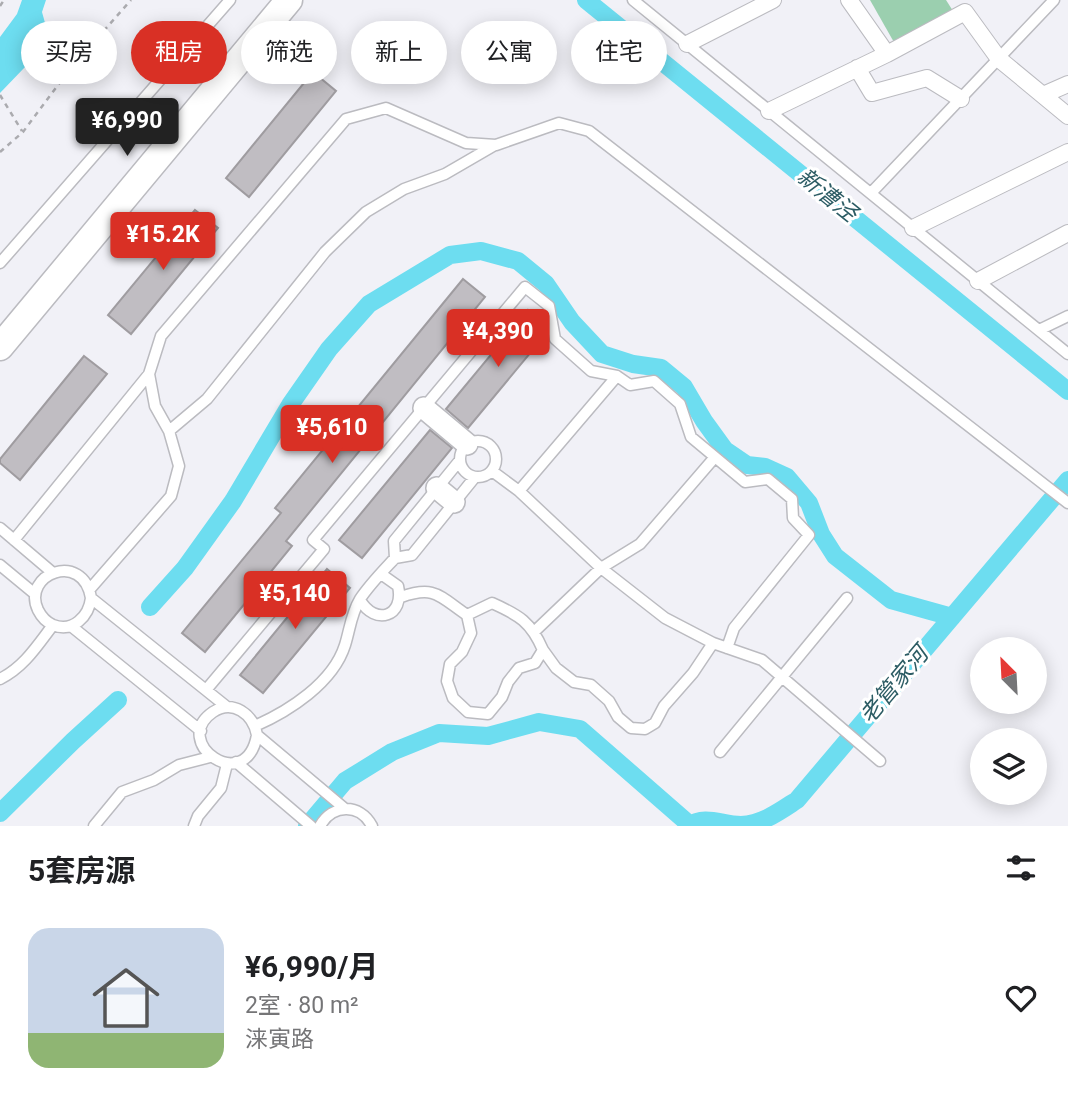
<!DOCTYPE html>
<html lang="zh">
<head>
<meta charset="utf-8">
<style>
	body { margin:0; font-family:Roboto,"Noto Sans SC",sans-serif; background:#f2f2f2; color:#202124; height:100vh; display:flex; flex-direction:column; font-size:26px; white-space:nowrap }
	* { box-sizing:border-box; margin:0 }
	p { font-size:23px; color:#757577 }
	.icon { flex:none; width:38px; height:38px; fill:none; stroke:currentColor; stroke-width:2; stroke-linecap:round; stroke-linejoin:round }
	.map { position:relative; height:826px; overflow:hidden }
	.sheet { display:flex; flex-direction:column; background:#fff; flex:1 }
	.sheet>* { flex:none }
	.hud { position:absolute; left:21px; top:21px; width:700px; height:63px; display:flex; gap:14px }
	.needle { width:46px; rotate:336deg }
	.controls { position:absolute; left:970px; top:637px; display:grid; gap:14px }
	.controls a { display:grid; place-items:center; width:77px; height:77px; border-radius:50%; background:#fff; box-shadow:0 4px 18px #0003; font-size:35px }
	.price { position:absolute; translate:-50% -60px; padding:0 16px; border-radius:7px; background:#d93025; color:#fff; font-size:23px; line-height:46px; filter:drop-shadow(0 2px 4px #0008) }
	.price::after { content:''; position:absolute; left:50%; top:42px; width:21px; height:16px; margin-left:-10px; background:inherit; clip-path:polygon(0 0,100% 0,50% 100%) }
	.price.active { background:#222; color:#fff }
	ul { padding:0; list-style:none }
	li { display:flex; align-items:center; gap:21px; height:175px; padding:0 28px }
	li span { display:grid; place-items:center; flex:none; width:196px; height:140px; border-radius:21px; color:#555 }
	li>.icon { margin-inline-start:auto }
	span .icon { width:84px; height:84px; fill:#fffc; stroke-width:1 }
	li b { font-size:30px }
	h2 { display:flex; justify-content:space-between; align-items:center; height:84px; padding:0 28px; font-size:30px }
	.tag { padding:0 24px; border-radius:32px; background:#fff; box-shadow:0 4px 18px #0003; font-size:24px; line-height:63px }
	.tag.active { background:#d93025; color:#fff }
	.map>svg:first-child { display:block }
	.green { fill:#9bcfaf }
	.water { fill:#6dddf0 }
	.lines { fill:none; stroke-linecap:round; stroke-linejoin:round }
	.canal { stroke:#6dddf0; stroke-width:18 }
	.building { fill:#c0bdc2; stroke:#9f9ca0; stroke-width:2 }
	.service-casing { stroke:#bbbbc0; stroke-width:13 }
	.pedestrian-casing { stroke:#bbbbc0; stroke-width:18 }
	.minor-casing { stroke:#bbbbc0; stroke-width:24 }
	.tertiary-casing { stroke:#bbbbc0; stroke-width:29 }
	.path { stroke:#ababaf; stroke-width:2.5; stroke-dasharray:5 5; stroke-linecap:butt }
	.service { stroke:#fff; stroke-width:10 }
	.pedestrian { stroke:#fff; stroke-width:16 }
	.minor { stroke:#fff; stroke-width:21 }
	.tertiary { stroke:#fff; stroke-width:26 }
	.labels { text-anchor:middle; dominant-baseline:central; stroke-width:6; stroke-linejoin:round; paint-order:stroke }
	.water-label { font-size:23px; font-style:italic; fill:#2c5c64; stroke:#fff }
</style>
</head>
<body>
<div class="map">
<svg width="1068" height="826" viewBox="0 0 1068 826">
	<rect width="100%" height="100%" fill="#f1f1f7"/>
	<path class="green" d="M870 0H946L953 11 895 44Z"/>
	<path class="water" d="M22 0H46L42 12 50 41 0 93V37L17 14Z"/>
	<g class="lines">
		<path class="canal" d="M586 0 1068 391
			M150 607 185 568 233 501 290 405 329 349 369 304 450 255 481 251 518 261 546 284 572 322 602 354 633 364 661 368 684 387 704 421 725 450 747 465 765 467 787 477 809 503 821 534 835 556 891 600 952 617
			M0 813 73 741 118 700
			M307 826 345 781 392 752 439 733 488 736 539 722 580 729 689 824
			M687 826C707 814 721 825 741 825 763 824 780 811 797 800L1068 480"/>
	</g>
	<path class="building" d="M313 72 336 91 249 197 226 178Z
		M195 210 218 228 131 334 108 315Z
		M463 279 485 297 286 541 292 546 205 652 182 633 281 513 275 508Z
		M528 310 544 323 546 334 468 428 446 409Z
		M84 356 107 374 20 480 0 463V459Z
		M430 430 452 448 362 558 339 540Z
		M327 569 350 588 263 693 240 675Z"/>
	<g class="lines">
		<defs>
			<path id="service" d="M633 0 1068 354
				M871 193 1054 0
				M0 263 230 0
				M1039 330 1068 316
				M169 431 207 399 325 252 366 212 404 189 445 174 495 145
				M460 459a18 18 0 1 1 36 0a18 18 0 1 1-36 0Z
				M492 471 519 491 601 568 665 618 713 643 762 660 880 761
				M519 491 617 376
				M0 528 53 573
				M14 540 149 374
				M395 558 394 541 460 460
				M0 565 35 594
				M90 589 171 496 179 466 169 431 155 406 149 374 161 336 346 119 386 108 466 143 496 145 559 123 589 131 1068 503
				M401 597C435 585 439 596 467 615L471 633 462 652 450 664 447 681 453 698 468 712 488 714 502 697 508 682 519 668 535 663 543 650C531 622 519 615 492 603L467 615
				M91 598C89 616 73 633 53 625 46 622 41 616 38 610 21 574 83 550 91 598L227 707
				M360 600C375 626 405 617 398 586L381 574
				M71 626 201 731
				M535 631 601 568 640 544 715 457
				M543 650 556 668 574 682 591 685 609 701 618 717 631 728 645 729 655 723 664 706 693 673 713 643
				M0 679C24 667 37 646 53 625
				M206 690 324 549 313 540 525 287 549 306 555 339 591 371 617 376 630 385 654 381 680 404 691 437 745 482 768 479 792 499 793 518 809 535 734 628 727 648
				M255 726C289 711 333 683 345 645 350 629 351 614 360 599 370 584 383 571 395 558L412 555 475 477
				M257 735C246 797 169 742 213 712 233 699 253 714 257 735L344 808
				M720 752 847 598
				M236 762 311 826
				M94 826 122 792 154 780 179 765 210 757
				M194 826 198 816 221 788 227 764
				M320 826C332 804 360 803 372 826"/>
			<path id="pedestrian" d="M849 0 887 54 965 12 999 59 1068 116
				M687 44 773 0
				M857 68 872 93 927 78 961 99
				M1043 95 1068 84
				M769 111 887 54
				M913 228 1068 152
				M978 281 1068 233"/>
			<path id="minor" d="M424 408 467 444
				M437 488 454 502"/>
			<path id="tertiary" d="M0 347 289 0"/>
		</defs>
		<use href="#service" class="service-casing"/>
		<use href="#pedestrian" class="pedestrian-casing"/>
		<use href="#minor" class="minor-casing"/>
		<use href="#tertiary" class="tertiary-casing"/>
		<path class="path" d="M0 6 4 0
			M0 95 22 131
			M0 152 23 132 70 69 131 0"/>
		<use href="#service" class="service"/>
		<use href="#pedestrian" class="pedestrian"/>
		<use href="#minor" class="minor"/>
		<use href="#tertiary" class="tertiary"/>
	</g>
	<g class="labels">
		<g class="water-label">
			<text transform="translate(827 195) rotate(39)">新漕泾</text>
			<text transform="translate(894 685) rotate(-50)">老管家河</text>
		</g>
	</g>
</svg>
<div class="controls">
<a><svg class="needle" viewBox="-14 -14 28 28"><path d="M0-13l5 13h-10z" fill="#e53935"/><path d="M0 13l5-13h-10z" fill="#757577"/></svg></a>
<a><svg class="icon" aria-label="layers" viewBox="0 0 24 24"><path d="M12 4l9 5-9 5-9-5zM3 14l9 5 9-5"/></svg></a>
</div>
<b class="price active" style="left:127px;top:158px">¥6,990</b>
<b class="price" style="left:163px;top:272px">¥15.2K</b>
<b class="price" style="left:498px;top:369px">¥4,390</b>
<b class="price" style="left:332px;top:465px">¥5,610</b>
<b class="price" style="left:295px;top:631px">¥5,140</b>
<div class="hud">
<a class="tag">买房</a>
<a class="tag active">租房</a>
<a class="tag">筛选</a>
<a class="tag">新上</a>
<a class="tag">公寓</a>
<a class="tag">住宅</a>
</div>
</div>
<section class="sheet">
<h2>5套房源<svg class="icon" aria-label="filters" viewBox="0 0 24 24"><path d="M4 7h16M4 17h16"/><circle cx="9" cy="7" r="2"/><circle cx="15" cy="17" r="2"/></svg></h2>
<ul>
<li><span style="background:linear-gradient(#c9d6e8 75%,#8fb573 0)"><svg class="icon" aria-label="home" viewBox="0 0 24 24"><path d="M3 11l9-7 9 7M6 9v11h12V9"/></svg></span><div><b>¥6,990/月</b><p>2室 · 80 m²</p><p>涞寅路</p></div><svg class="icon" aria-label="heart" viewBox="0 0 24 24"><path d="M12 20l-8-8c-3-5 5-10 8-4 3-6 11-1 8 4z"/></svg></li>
</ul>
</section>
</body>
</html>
